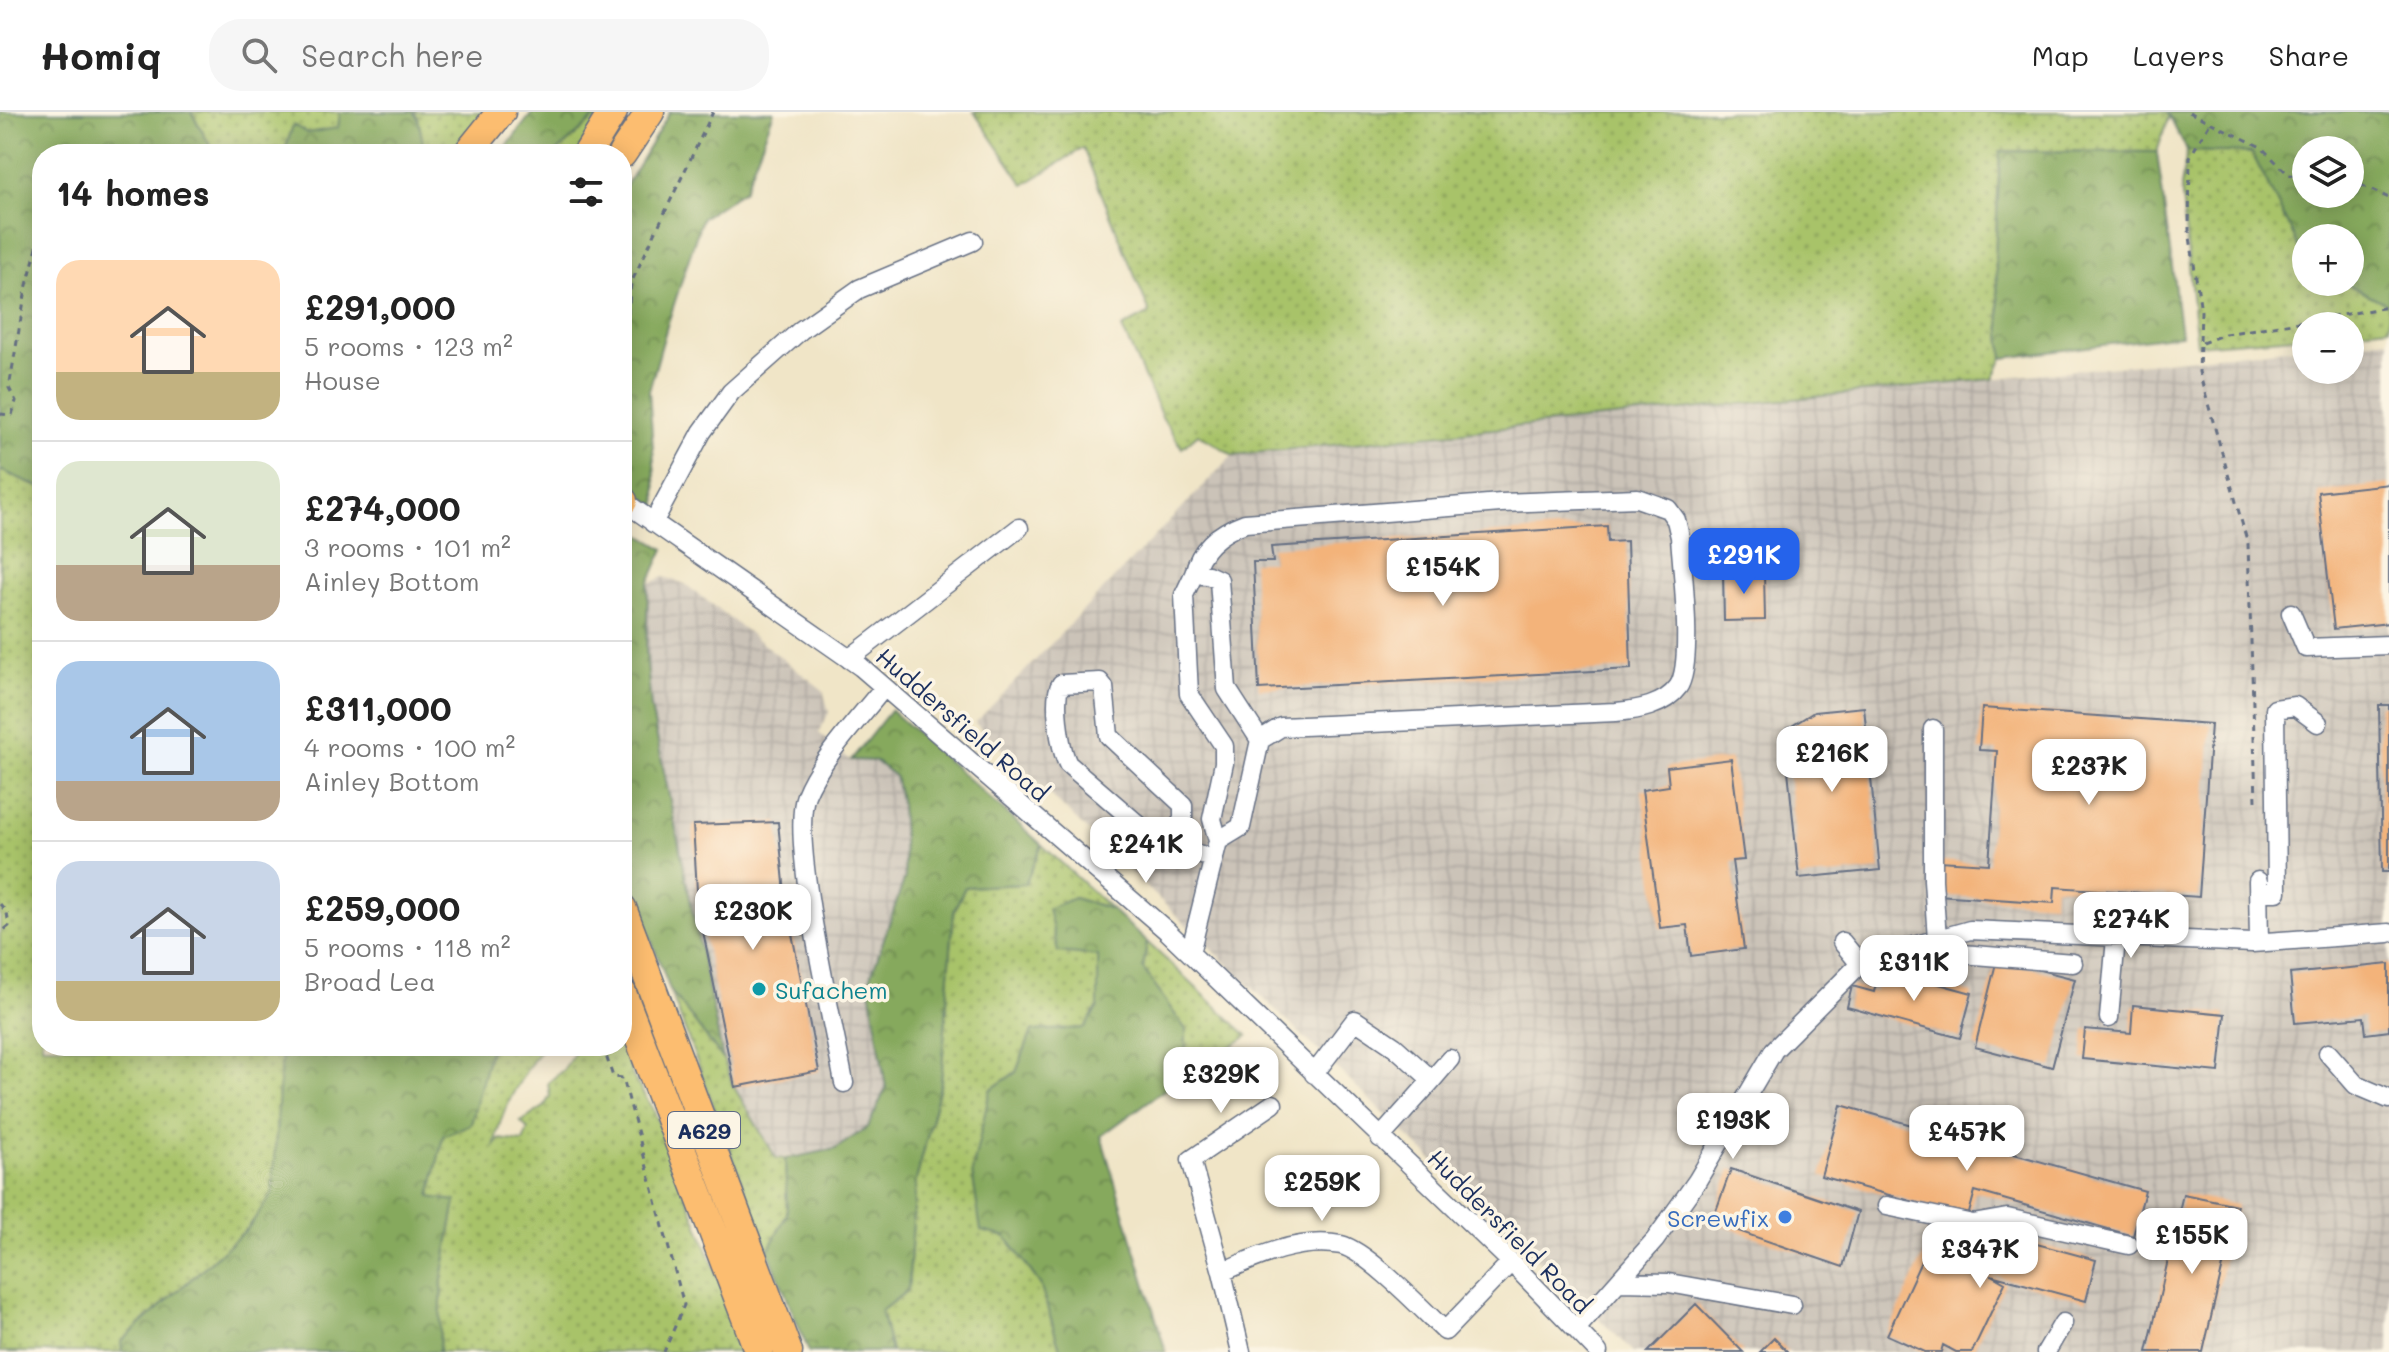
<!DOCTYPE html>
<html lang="en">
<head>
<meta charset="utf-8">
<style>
	body { margin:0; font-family:Mali,sans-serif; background:#f6f6f6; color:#222; height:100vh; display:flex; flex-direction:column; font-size:30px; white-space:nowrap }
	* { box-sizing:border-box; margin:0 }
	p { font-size:26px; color:#767676 }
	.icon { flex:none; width:44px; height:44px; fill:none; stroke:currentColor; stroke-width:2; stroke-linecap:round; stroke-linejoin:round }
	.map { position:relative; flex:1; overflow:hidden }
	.drawer { position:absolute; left:32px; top:32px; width:600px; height:912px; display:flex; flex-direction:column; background:#fff; border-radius:32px; box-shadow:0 4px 20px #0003 }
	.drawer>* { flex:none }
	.buttons { position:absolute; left:2292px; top:24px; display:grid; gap:16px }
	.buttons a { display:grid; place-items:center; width:72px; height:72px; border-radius:50%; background:#fff; box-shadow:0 4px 20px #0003; font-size:40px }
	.price { position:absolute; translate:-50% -68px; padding:0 18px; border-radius:16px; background:#fff; color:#222; font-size:26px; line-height:52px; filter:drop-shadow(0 2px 4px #0008) }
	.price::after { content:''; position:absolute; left:50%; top:48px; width:24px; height:18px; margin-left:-12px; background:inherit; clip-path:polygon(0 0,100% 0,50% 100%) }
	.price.on { background:#2563eb; color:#fff }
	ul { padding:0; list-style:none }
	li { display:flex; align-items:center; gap:24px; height:200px; padding:0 24px }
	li+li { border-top:2px solid #e0e0e0 }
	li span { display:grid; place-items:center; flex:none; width:224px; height:160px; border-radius:24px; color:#555 }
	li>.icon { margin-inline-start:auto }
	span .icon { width:96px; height:96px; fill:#fffc; stroke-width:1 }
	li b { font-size:34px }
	h2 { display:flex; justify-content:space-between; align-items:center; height:96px; padding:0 24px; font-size:34px }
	header { display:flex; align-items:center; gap:48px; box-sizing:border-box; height:112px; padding:0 40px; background:#fff; border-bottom:2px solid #e0e0e0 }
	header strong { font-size:38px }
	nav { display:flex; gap:44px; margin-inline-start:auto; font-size:28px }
	.search { width:560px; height:72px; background:#f6f6f6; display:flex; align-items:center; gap:20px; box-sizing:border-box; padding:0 28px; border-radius:32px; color:#767676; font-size:30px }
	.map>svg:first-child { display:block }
	.industrial { fill:url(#industrial-grid) }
	.grass { fill:url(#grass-dots); stroke:#627964; stroke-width:2 }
	.forest { fill:url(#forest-crowns); stroke:#506c5e; stroke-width:2; fill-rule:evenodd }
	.building { fill:#f3b37a }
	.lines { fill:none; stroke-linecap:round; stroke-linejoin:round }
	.minor-casing { stroke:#666f83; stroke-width:21 }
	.highway-casing { stroke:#666f83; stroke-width:31 }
	.path { stroke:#666f83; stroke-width:3; stroke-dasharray:6 6; stroke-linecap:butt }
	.minor { stroke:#fff; stroke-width:18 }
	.highway { stroke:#fcbd6f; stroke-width:28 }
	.culture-dot { fill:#0f9aa8; stroke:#fcf5e5; stroke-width:3 }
	.shop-dot { fill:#3f7fe0; stroke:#fcf5e5; stroke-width:3 }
	.labels { text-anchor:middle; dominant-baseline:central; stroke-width:7; stroke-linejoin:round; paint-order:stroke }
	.shield { fill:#fcf5e5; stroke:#5e6a86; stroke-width:2 }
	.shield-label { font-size:22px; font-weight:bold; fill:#1b2f5e }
	.street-label { font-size:24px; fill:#1b2f5e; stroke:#fcf5e5 }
	.culture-label { font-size:24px; fill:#0d838f; stroke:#fcf5e5; text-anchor:start }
	.shop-label { font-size:24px; fill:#366cbe; stroke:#fcf5e5; text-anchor:end }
</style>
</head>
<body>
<header>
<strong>Homiq</strong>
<div class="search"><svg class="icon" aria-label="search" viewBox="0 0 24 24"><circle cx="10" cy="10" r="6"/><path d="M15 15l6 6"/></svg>Search here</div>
<nav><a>Map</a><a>Layers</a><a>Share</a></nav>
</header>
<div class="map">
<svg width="2389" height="1240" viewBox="0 0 2389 1240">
	<defs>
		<pattern id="industrial-grid" width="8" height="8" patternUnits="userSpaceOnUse" patternTransform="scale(2)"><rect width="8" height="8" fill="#cbc3b8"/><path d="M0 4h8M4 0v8" fill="none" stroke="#aea8a1"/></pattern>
		<pattern id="grass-dots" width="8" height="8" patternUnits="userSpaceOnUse" patternTransform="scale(2)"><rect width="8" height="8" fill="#a8c369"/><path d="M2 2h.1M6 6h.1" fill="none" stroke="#889f5a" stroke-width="1.8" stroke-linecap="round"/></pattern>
		<pattern id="forest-crowns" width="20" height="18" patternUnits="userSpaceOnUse" patternTransform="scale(2)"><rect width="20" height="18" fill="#86a95d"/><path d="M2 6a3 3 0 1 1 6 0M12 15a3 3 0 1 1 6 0" fill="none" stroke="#6d8a50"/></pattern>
	</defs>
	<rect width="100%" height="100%" fill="#fcf5e5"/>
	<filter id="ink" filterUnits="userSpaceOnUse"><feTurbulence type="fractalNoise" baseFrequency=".0125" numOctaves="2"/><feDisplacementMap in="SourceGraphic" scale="16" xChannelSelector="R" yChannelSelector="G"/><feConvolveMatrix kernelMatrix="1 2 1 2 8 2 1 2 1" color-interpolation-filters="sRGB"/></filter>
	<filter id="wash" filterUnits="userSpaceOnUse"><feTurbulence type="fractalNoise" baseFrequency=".006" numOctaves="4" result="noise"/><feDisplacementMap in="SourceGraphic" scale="32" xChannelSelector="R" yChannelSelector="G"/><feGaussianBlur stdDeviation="1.8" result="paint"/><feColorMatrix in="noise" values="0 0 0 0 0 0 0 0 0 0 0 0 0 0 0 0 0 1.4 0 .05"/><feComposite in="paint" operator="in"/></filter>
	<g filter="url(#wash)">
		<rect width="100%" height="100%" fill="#f0e5c7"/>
		<path class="industrial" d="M2389 227V1240H1634L975 611 1233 343 2306 235V258H2350V231Z
			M664 465 685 472 823 578 829 600 819 621 850 648 875 649 895 664 901 693 905 765 869 870 886 976 868 1015 835 1037 776 1046 734 975 723 947 651 596 646 539 648 472Z"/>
		<path class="grass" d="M191 0H340L338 16 307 21 293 13 284 42H215Z
			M413 0H488L456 42H425L418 6Z
			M601 0 579 42H555Z
			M974 0H2168L2169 3 2157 40 2000 39 1995 146 2003 246 1993 267 1233 343 1198 322 1182 336 1162 305 1122 216 1150 201 1083 36 1024 73Z
			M2187 39 2252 40 2306 149V170H2343L2389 193V215L2350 219V214H2306V224L2197 233 2181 74Z
			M0 358 42 376V934H282L272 1082 248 1116 121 1230 122 1240H0Z
			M1042 733 1111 797 1074 786 1098 844V895L1084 916 1032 920 1016 960 990 978 1006 1125 1040 1172 1061 1240H891L881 1199 908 1178 916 1069 941 970 954 798 965 775 1025 772Z
			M1147 830 1248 924 1186 962V918L1143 857Z
			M670 878 723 947 734 975 776 1046 785 1047 787 1102 768 1139Z
			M622 933 633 965 654 999 747 1240H439L442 1167 456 1089 430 1086 443 1023 471 1012 491 934H543C522 964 499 999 494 1036L499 1027 523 1030 528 1017 521 1010 544 995 550 984 548 971 564 957 579 934Z"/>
		<path class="forest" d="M0 0H191L215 42H42V376L0 358Z
			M340 0H413L418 6 425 42H284L293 13 307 21 338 16Z
			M533 0H601L555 42H501Z
			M670 0H774L744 78 702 106 667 214 649 279 657 394 622 372V80Z
			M2167 0H2389V193L2343 170H2350V126H2306V149L2252 41 2187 39ZM2306 38H2350V82H2306Z
			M2000 39 2157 40 2181 223 2003 246 1995 146Z
			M622 412 664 437 648 472 646 539 651 596 723 947 670 878 622 750Z
			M891 598 1042 733 1025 772 965 775 954 798 941 970 916 1069 908 1178 881 1199 891 1240H809L768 1139 787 1102 785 1047 835 1037 868 1015 886 976 869 870 905 765 901 693 895 664 875 649 851 648Z
			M1074 786 1111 797 1147 830 1143 857 1186 918V962L1101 1024 1166 1240H1061L1040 1172 1006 1125 981 1119 972 1060 990 978 1016 960 1032 919 1084 916 1098 895V844L1058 840 1048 796Z
			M282 934H491L471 1012 443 1024 430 1085 456 1089 442 1167 439 1240H122L121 1230 248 1116 272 1082Z"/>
		<g id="blocks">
			<path class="building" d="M2389 372V511L2334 517 2318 380Z
				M1607 414 1608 430 1627 429 1631 557 1259 577 1253 450H1273L1271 435Z
				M1764 459 1765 508 1724 509 1723 460Z
				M2379 593H2389V760H2382Z
				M1864 595 1880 758 1799 766 1784 619 1814 600Z
				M1982 596 2211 612 2199 785 2055 775 2054 791 1937 783 1939 749 1989 752 1997 639 1979 638Z
				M1731 647 1744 748 1732 749 1744 837 1691 844 1687 813 1660 816 1642 678 1669 674 1667 655Z
				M778 710 786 791 819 959 735 975 698 795 693 713Z
				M1997 847 2075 867 2052 955 1975 935Z
				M2389 852V919L2366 922 2364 905 2295 911 2290 862Z
				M1880 856 1972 881 1960 926 1847 895 1852 874 1874 880Z
				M2133 893 2225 902 2219 960 2082 947 2085 917 2131 921Z
				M1841 993 2145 1079 2133 1124 1975 1079 1968 1105 1821 1064Z
				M1731 1057 1858 1100 1843 1155 1712 1110Z
				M2183 1082 2237 1093 2203 1240H2147Z
				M1996 1121 2096 1148 2086 1189 1991 1163 2005 1171 1972 1240H1956L1943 1233 1941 1240H1925L1887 1223 1930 1130 1978 1156Z
				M1696 1192 1743 1240H1648Z
				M1774 1226 1788 1240H1760Z"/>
		</g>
	</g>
	<g filter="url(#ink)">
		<use href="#blocks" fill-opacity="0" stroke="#666f83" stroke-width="2"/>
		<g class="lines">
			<defs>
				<path id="minor" d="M623 389 861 555 1166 818 1511 1150 1598 1240
					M653 411 702 320 731 280 801 218 859 177 973 129
					M1194 462C1200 436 1220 420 1245 411L1501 391 1637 386 1668 397 1676 408 1680 425C1682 456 1694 553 1678 575 1664 594 1638 598 1616 600L1281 615 1260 628
					M2291 501 2306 536 2389 533
					M849 547 1019 416
					M1933 617V768L1937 827
					M1163 734 1183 708V693L1109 624 1104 575 1100 570 1061 572C1052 585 1060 637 1068 652L1163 734 1214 746
					M2258 769 2259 830
					M2259 780H2277L2275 597 2295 594 2318 611
					M1842 830 1860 852
					M1190 841 1218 729 1212 707 1224 651V634L1189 582 1184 483 1194 462 1208 463 1219 468 1227 577 1260 628 1241 715 1218 729
					M1928 850 1962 842 2073 851
					M2109 906 2116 826
					M2328 941 2356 973 2389 987
					M1314 962 1355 908 1395 935 1432 968 1380 1026
					M1432 968 1450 947
					M844 971C834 914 789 727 806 683 820 647 860 606 884 575
					M1887 1094 1973 1112 2007 1106 2129 1133
					M1222 1160 1191 1048 1273 992
					M1620 1170 1669 1171 1792 1193
					M1576 1217 1655 1128 1697 1069 1774 938 1864 848 1970 818 2252 831 2389 821
					M1241 1240 1222 1160C1258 1144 1301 1125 1341 1133 1367 1139 1424 1199 1445 1219L1511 1150
					M2046 1240 2063 1211"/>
				<path id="highway" d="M467 42 501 0
					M587 42 613 0
					M622 42 650 0
					M622 389H623
					M622 796 788 1240
					M622 881 759 1240"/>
			</defs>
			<use href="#minor" class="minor-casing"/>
			<use href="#highway" class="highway-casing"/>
			<path class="path" d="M2189 0 2261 35 2289 63 2306 64
				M2209 12 2190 45 2189 118 2201 199 2199 260 2248 432 2256 689
				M2350 68 2389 86
				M2202 231 2225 222 2389 195
				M622 262 631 171 713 0
				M0 302 12 303 16 289 9 276 26 177 42 116
				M622 335 623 367
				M0 792 7 801 9 814 0 821
				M603 934 613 965 623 966 684 1193 664 1240"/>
			<use href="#minor" class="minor"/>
			<use href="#highway" class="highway"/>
		</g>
	</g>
	<circle class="culture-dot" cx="759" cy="877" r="8"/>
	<circle class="shop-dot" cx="1785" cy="1105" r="8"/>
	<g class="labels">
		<rect class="shield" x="668" y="1000" width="72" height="36" rx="6"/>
		<g class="shield-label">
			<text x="704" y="1018">A629</text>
		</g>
		<g class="street-label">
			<text transform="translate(963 612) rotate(41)">Huddersfield Road</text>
			<text transform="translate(1510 1119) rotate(45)">Huddersfield Road</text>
		</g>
		<g class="culture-label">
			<text x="775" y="877">Sufachem</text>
		</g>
		<g class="shop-label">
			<text x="1769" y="1105">Screwfix</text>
		</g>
	</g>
</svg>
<div class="buttons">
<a><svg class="icon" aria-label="layers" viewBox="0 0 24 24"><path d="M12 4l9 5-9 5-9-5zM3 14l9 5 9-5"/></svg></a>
<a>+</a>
<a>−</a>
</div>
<b class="price on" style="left:1744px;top:484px">£291K</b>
<b class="price" style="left:1443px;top:496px">£154K</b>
<b class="price" style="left:1832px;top:682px">£216K</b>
<b class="price" style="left:2089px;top:695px">£237K</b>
<b class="price" style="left:1146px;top:773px">£241K</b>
<b class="price" style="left:753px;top:840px">£230K</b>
<b class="price" style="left:2131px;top:848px">£274K</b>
<b class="price" style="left:1914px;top:891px">£311K</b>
<b class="price" style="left:1221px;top:1003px">£329K</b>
<b class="price" style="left:1733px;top:1049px">£193K</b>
<b class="price" style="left:1967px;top:1061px">£457K</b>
<b class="price" style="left:1322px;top:1111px">£259K</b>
<b class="price" style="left:2192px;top:1164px">£155K</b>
<b class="price" style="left:1980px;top:1178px">£347K</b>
<section class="drawer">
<h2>14 homes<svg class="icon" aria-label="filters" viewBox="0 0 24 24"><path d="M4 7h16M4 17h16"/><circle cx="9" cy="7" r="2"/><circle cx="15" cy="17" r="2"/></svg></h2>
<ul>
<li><span style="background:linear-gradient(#ffd9b3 70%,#c2b280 0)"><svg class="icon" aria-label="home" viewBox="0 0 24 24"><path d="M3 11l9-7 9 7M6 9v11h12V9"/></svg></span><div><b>£291,000</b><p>5 rooms · 123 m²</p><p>House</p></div></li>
<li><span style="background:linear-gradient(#dfe7d0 65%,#b9a48a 0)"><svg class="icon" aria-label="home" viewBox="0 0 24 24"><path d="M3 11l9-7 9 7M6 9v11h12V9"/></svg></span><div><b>£274,000</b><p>3 rooms · 101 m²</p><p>Ainley Bottom</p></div></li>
<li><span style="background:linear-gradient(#a9c7e8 75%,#b9a48a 0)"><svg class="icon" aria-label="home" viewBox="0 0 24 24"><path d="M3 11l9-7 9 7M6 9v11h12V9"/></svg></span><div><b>£311,000</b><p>4 rooms · 100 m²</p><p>Ainley Bottom</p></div></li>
<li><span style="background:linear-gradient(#c9d6e8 75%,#c2b280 0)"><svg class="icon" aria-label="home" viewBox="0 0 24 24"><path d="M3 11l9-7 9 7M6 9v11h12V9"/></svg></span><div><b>£259,000</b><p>5 rooms · 118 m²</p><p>Broad Lea</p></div></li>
</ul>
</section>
</div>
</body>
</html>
